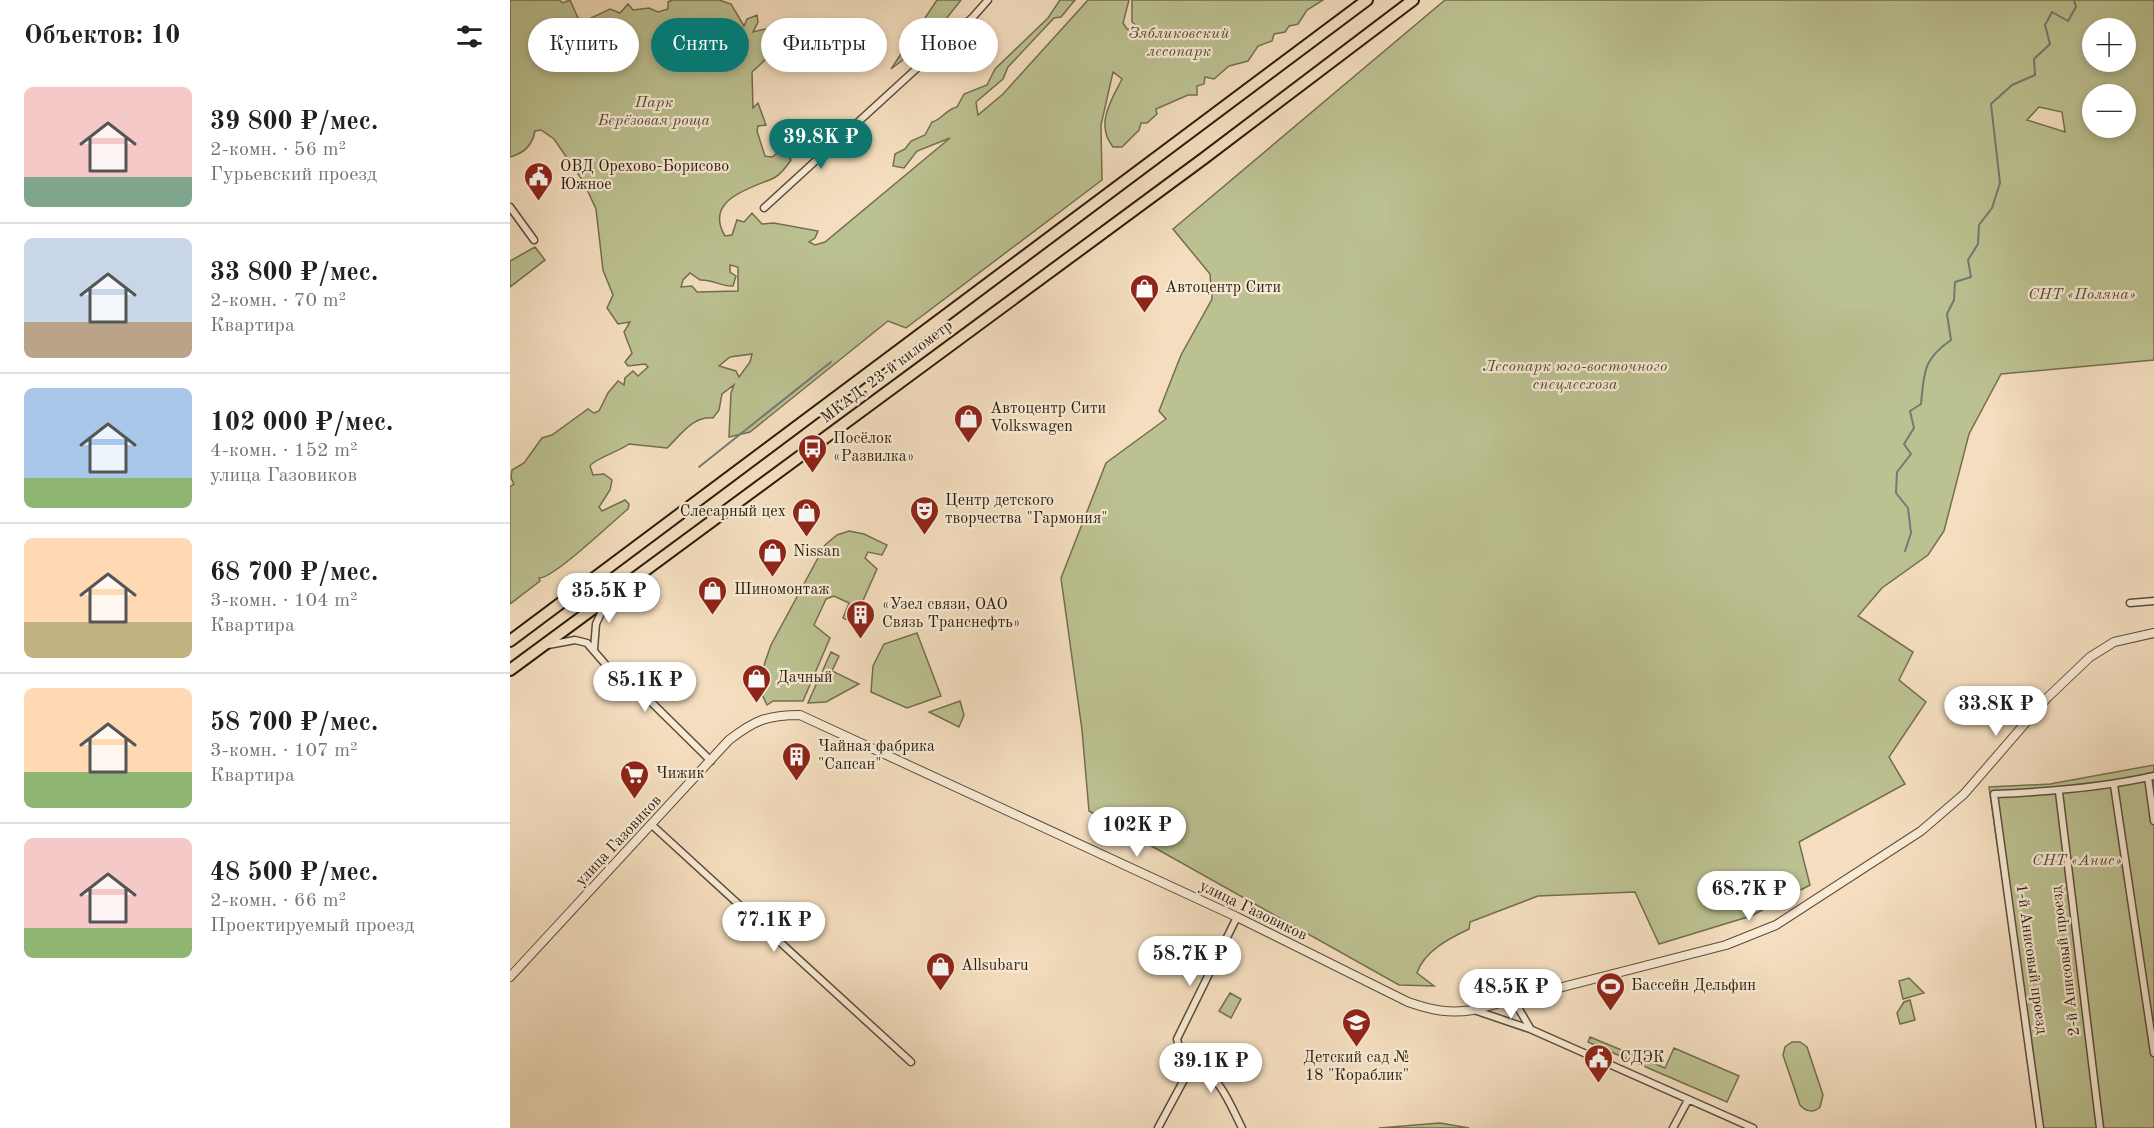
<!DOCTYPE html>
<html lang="ru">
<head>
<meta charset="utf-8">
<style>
	body { margin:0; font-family:"Old Standard TT",serif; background:#f2f2f2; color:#202124; height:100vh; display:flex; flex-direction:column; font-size:22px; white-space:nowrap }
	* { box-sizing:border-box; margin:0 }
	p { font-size:20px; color:#757577 }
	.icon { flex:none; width:33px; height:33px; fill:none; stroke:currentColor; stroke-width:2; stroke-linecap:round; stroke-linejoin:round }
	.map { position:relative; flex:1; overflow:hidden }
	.sheet { display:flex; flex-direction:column; background:#fff; width:510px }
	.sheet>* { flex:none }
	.top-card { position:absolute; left:18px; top:18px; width:570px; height:54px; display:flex; gap:12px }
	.controls { position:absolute; left:1572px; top:18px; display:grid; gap:12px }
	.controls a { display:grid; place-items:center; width:54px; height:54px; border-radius:50%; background:#fff; box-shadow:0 3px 9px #0003; font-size:30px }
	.price { position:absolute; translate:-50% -51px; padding:0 14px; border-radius:21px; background:#fff; color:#222; font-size:20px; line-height:39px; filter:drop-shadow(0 2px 3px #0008) }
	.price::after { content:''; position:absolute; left:50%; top:36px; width:18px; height:14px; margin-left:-9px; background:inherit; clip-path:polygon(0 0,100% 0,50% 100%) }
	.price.active { background:#0f766e; color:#fff }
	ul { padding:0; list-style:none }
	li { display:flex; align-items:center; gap:18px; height:150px; padding:0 24px }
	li+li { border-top:2px solid #e0e0e0 }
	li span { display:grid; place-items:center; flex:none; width:168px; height:120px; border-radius:9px; color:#555 }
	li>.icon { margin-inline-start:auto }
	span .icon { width:72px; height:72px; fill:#fffc; stroke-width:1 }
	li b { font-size:26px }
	h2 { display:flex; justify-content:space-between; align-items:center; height:72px; padding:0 24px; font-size:26px }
	.chip { padding:0 21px; border-radius:27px; background:#fff; box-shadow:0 3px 9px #0003; font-size:21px; line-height:54px }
	.chip.active { background:#0f766e; color:#fff }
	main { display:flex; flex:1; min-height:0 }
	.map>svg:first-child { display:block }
	.green { fill:#bcc191; stroke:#736e4e; stroke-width:1.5; fill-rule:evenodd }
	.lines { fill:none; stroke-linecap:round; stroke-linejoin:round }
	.stream { stroke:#6f7b73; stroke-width:2 }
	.minor-casing { stroke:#5c4c39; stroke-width:9 }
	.tertiary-casing { stroke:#5c4c39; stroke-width:10 }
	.trunk-casing { stroke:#2a1c0c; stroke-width:14 }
	.minor { stroke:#f8ead5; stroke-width:6 }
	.tertiary { stroke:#f8ead5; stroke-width:8 }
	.trunk { stroke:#f4debf; stroke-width:10 }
	.labels { text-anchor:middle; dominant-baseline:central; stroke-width:4.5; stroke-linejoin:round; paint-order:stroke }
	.park-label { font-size:16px; font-style:italic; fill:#564e34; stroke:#f8ead5 }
	.poi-label { font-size:16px; fill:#2a1c0c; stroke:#f8ead5; text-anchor:start }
	.street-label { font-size:16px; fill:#2a1c0c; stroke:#f8ead5 }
</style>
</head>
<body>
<main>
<section class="sheet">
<h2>Объектов: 10<svg class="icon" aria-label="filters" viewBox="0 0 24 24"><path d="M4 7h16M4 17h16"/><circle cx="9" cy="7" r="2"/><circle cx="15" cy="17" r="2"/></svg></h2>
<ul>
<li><span style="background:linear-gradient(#f6c9c9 75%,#7fa58c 0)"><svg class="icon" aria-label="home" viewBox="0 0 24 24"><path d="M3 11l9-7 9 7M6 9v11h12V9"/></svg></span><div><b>39 800 ₽/мес.</b><p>2-комн. · 56 m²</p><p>Гурьевский проезд</p></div></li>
<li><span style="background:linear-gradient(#c9d6e8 70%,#b9a48a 0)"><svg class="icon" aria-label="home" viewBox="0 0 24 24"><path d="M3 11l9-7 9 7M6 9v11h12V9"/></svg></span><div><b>33 800 ₽/мес.</b><p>2-комн. · 70 m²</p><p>Квартира</p></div></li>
<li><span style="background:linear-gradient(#a9c7e8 75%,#8fb573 0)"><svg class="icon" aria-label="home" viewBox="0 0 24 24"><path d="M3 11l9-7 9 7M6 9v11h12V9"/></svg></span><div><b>102 000 ₽/мес.</b><p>4-комн. · 152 m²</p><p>улица Газовиков</p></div></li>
<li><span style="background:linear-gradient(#ffd9b3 70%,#c2b280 0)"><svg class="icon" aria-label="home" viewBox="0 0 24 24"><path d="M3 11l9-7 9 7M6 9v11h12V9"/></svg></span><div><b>68 700 ₽/мес.</b><p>3-комн. · 104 m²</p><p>Квартира</p></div></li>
<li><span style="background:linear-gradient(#ffd9b3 70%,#8fb573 0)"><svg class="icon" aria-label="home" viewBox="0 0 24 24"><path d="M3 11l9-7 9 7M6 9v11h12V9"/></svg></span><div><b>58 700 ₽/мес.</b><p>3-комн. · 107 m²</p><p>Квартира</p></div></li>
<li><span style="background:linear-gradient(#f6c9c9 75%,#8fb573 0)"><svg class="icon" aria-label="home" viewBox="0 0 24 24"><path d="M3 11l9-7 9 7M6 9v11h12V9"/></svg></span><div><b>48 500 ₽/мес.</b><p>2-комн. · 66 m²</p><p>Проектируемый проезд</p></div></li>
</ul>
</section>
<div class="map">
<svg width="1644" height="1128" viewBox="0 0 1644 1128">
	<rect width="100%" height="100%" fill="#f4debf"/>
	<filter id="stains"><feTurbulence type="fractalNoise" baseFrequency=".00333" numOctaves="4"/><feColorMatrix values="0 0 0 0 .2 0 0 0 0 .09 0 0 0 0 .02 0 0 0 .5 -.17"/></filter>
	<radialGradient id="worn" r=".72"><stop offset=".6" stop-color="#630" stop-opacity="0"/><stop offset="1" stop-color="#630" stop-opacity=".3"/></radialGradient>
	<path class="green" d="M0 0H49L53 3 60 0 68 18 75 21 100 9 110 13 118 4 123 10 139 8 148 12 158 9V2L162 0H209L221 4 234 26 237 19 247 15 248 22 243 32 255 29 265 45 255 60 242 72 243 108 248 103 256 125 248 126 247 131 255 156 262 157 274 148 281 160C277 166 271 174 264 178 242 188 193 199 215 236L222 235 227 220 234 222 242 213 252 224 264 223 308 231 305 238 299 242 305 245 315 242 440 138 407 151 394 168 383 166 385 154 395 149 401 141 415 135 422 122C432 120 436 109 447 107L454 94 477 85 485 69 538 18 550 0H565L551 17 544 18 498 67 493 79 466 102 468 115 493 94 578 0H619L613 23 617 29 625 30 628 27 622 22V0H813L797 10 788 24 779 26 775 32 764 34 762 41 748 46 738 61 719 66 704 79 695 77 694 84 687 86V95H678L646 109 647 114 637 123H631L629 130 612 147H603C585 124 601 101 612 79L603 72 591 125 592 180 396 328 378 321 240 432 219 437 221 393 224 385 212 394 209 410 203 418C182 416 171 435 157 448L119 444C110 451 84 459 80 466L83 475 94 474 102 480 100 490 89 507 92 511 115 500 119 504 118 509C103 521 43 579 29 578L30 581 0 604V487L4 484 1 478 2 470 14 463 32 438 42 435 78 409 84 413 89 411 98 393 108 381 114 385 115 378 123 371 128 376 138 367 135 364 118 366 115 362 122 353 114 332 120 322 108 324 97 308 103 295 93 270 86 209 73 181 44 139 31 130 25 131C22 146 14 153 0 157ZM220 265 228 267V291L187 292 182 286 171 287 173 280 180 273 190 280C202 279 212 287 223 286L226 276 220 272ZM242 354 240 362 229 377 226 371 209 366 220 357Z
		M427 0H451L420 39 381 69Z
		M935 0H1644V360L1491 374 1459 434 1434 531 1418 555 1372 588 1348 616 1403 652 1389 680 1416 702 1379 757 1395 784 1289 842 1300 885 1241 916 1149 944 1125 892 1028 896 960 922 959 929C940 938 914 951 907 973L924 986 889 985 579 811 572 730 551 578 596 463 656 419 649 411 671 355 702 299 700 274 663 229ZM1582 28H1616V62H1582ZM1582 94H1616V128H1582ZM1529 107 1552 112 1555 132 1517 120Z
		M25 247 35 260 0 287V261Z
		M339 531 354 534 377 545 372 555 358 552 355 558 367 569 343 623 333 618 339 603 324 596 316 599 304 625 320 638 293 701H263L257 705 249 688 255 662 261 645 315 545 327 535Z
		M407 633 431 696 397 708 361 692 363 666 374 644Z
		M321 652 329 656 322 671 349 684 316 702 298 703 308 680 315 683 319 675 312 672Z
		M450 701 454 715 449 727 419 712Z
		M1644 765V1128H1528L1479 787 1540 784Z
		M1399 978 1414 993 1393 999 1389 981Z
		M720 993 731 999 721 1018 709 1011Z
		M1400 1000 1405 1020 1390 1024 1387 1013 1394 1002Z
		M1080 1037 1155 1068 1164 1048 1229 1076 1217 1102 1078 1042Z
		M1282 1042H1290L1297 1047 1313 1095 1310 1107C1304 1113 1296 1112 1290 1105L1273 1055 1275 1047Z
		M930 1123 959 1128H869Z"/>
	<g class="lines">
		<path class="stream" d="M189 467 321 362
			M1395 551 1401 533 1398 508 1386 493 1387 472 1401 454 1394 444 1404 428 1400 411 1411 404C1414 373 1413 359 1441 340L1437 314 1444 300 1445 282 1461 277 1458 260 1468 244 1469 225 1482 208 1490 183 1481 104 1502 85 1525 75 1524 59 1540 44 1535 25 1542 12 1558 21 1566 7 1564 0"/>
		<defs>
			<path id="minor" d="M0 207 24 240
				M254 208 463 17 478 0
				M1620 603 1644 601
				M38 645 65 640 77 643 96 665 134 695 201 761
				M84 649 86 624 96 602
				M1638 777 1644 821
				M1604 785 1644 1053
				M1549 792 1590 1128
				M143 826 401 1062
				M727 917 667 1039 672 1058C712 1078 713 1090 732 1128
				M1003 999 1020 1028
				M964 1010 1020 1029 1243 1128
				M648 1128 683 1063
				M1163 1128 1178 1100
				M1530 1128 1484 794C1539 792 1591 788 1644 776"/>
			<path id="tertiary" d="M0 977 219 740C245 720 257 715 290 715L727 917 898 1002C921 1010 939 1014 963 1010L1216 945 1266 925 1411 831 1454 794 1538 697 1580 657 1604 642 1644 633"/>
			<path id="trunk" d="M0 641 857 0
				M0 670 693 159 903 0"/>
		</defs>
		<use href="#minor" class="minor-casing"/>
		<use href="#tertiary" class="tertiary-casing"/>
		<use href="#trunk" class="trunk-casing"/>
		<use href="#minor" class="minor"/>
		<use href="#tertiary" class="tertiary"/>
		<use href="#trunk" class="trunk"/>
	</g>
	<defs>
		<symbol id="civic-pin" viewBox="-11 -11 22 30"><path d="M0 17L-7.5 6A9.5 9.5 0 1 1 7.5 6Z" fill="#8f2418" stroke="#f8ead5"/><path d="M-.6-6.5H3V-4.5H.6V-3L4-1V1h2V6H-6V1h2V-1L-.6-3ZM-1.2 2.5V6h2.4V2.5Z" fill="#fff"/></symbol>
		<symbol id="shop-pin" viewBox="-11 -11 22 30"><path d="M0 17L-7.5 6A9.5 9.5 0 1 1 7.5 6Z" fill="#8f2418" stroke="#f8ead5"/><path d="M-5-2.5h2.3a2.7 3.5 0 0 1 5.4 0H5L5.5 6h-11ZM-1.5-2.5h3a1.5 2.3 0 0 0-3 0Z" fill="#fff"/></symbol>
		<symbol id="bus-pin" viewBox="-11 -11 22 30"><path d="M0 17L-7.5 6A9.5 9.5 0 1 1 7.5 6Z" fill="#8f2418" stroke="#f8ead5"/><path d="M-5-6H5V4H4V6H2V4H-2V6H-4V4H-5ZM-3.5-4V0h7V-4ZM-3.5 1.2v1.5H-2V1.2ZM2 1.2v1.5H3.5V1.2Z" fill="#fff"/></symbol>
		<symbol id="theatre-pin" viewBox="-11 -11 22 30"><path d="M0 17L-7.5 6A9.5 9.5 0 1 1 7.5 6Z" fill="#8f2418" stroke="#f8ead5"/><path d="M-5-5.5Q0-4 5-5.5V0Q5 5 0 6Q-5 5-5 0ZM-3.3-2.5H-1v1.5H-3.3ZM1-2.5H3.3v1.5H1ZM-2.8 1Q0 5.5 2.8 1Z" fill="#fff"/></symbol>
		<symbol id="building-pin" viewBox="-11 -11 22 30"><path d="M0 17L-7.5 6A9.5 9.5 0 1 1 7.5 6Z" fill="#8f2418" stroke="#f8ead5"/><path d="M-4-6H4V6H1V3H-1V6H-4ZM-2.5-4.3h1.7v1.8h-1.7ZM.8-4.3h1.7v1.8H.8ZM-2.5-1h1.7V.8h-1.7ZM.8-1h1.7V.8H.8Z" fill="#fff"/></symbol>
		<symbol id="supermarket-pin" viewBox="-11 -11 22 30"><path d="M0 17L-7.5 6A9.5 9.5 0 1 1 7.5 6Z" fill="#8f2418" stroke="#f8ead5"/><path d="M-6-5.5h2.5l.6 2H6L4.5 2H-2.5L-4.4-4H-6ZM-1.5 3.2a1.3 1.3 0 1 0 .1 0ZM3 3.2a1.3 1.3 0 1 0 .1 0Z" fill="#fff"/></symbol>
		<symbol id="stadium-pin" viewBox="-11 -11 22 30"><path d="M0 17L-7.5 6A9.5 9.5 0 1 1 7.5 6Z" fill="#8f2418" stroke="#f8ead5"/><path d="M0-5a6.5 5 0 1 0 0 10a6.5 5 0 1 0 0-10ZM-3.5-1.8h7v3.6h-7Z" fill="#fff"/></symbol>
		<symbol id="school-pin" viewBox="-11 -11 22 30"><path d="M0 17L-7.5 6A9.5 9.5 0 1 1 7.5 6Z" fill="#8f2418" stroke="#f8ead5"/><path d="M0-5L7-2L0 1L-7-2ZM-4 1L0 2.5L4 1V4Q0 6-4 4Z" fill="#fff"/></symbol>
	</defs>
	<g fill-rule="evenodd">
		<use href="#civic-pin" x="12" y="160" width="33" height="45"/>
		<use href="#shop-pin" x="618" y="272" width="33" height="45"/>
		<use href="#shop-pin" x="442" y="402" width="33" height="45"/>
		<use href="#bus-pin" x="286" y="432" width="33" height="45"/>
		<use href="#theatre-pin" x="398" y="494" width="33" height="45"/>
		<use href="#shop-pin" x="280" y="496" width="33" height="45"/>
		<use href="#shop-pin" x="246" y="536" width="33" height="45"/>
		<use href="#shop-pin" x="186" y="574" width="33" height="45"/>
		<use href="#building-pin" x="334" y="598" width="33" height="45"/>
		<use href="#shop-pin" x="230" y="662" width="33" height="45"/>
		<use href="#building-pin" x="270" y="740" width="33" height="45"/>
		<use href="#supermarket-pin" x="108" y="758" width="33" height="45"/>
		<use href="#shop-pin" x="414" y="950" width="33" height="45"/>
		<use href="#stadium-pin" x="1084" y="970" width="33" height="45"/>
		<use href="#school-pin" x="830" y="1006" width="33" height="45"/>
		<use href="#civic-pin" x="1072" y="1042" width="33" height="45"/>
	</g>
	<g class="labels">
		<g class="park-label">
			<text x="669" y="34">Зябликовский<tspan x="669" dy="18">лесопарк</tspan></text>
			<text x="144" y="103">Парк<tspan x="144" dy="18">Берёзовая роща</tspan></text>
			<text x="1572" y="295">СНТ «Поляна»</text>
			<text x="1065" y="367">Лесопарк юго-восточного<tspan x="1065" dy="18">спецлесхоза</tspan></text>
			<text x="1567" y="861">СНТ «Анис»</text>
		</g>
		<g class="poi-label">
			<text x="50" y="167">ОВД Орехово-Борисово<tspan x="50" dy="18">Южное</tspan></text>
			<text x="655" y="288">Автоцентр Сити</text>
			<text x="480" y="409">Автоцентр Сити<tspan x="480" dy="18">Volkswagen</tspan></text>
			<text x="323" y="439">Посёлок<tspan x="323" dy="18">«Развилка»</tspan></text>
			<text x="435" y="501">Центр детского<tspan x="435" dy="18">творчества "Гармония"</tspan></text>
			<text x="276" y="512" text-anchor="end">Слесарный цех</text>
			<text x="283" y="552">Nissan</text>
			<text x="224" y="590">Шиномонтаж</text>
			<text x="372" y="605">«Узел связи, ОАО<tspan x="372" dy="18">Связь Транснефть»</tspan></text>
			<text x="267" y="678">Дачный</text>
			<text x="308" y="747">Чайная фабрика<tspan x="308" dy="18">"Сапсан"</tspan></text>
			<text x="146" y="774">Чижик</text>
			<text x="451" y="966">Allsubaru</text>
			<text x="1121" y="986">Бассейн Дельфин</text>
			<text x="847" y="1058" text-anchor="middle">Детский сад №<tspan x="847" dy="18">18 "Кораблик"</tspan></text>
			<text x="1110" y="1058">СДЭК</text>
		</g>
		<g class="street-label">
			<text transform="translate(377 372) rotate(-37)">МКАД, 23-й километр</text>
			<text transform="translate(109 841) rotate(-47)">улица Газовиков</text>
			<text transform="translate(743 911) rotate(26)">улица Газовиков</text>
			<text transform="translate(1521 959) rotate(82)">1-й Анисовый проезд</text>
			<text transform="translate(1556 961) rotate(-97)">2-й Анисовый проезд</text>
		</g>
	</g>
	<rect width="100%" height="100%" filter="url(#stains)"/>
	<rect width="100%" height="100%" fill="url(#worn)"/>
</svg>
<div class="controls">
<a>+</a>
<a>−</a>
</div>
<b class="price active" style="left:311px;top:170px">39.8K ₽</b>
<b class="price" style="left:99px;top:624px">35.5K ₽</b>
<b class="price" style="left:135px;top:713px">85.1K ₽</b>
<b class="price" style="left:1486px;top:737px">33.8K ₽</b>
<b class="price" style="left:627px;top:858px">102K ₽</b>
<b class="price" style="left:1239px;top:922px">68.7K ₽</b>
<b class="price" style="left:264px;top:953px">77.1K ₽</b>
<b class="price" style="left:680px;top:987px">58.7K ₽</b>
<b class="price" style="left:1001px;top:1020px">48.5K ₽</b>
<b class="price" style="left:701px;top:1094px">39.1K ₽</b>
<div class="top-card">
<a class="chip">Купить</a>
<a class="chip active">Снять</a>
<a class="chip">Фильтры</a>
<a class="chip">Новое</a>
</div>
</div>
</main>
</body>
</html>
